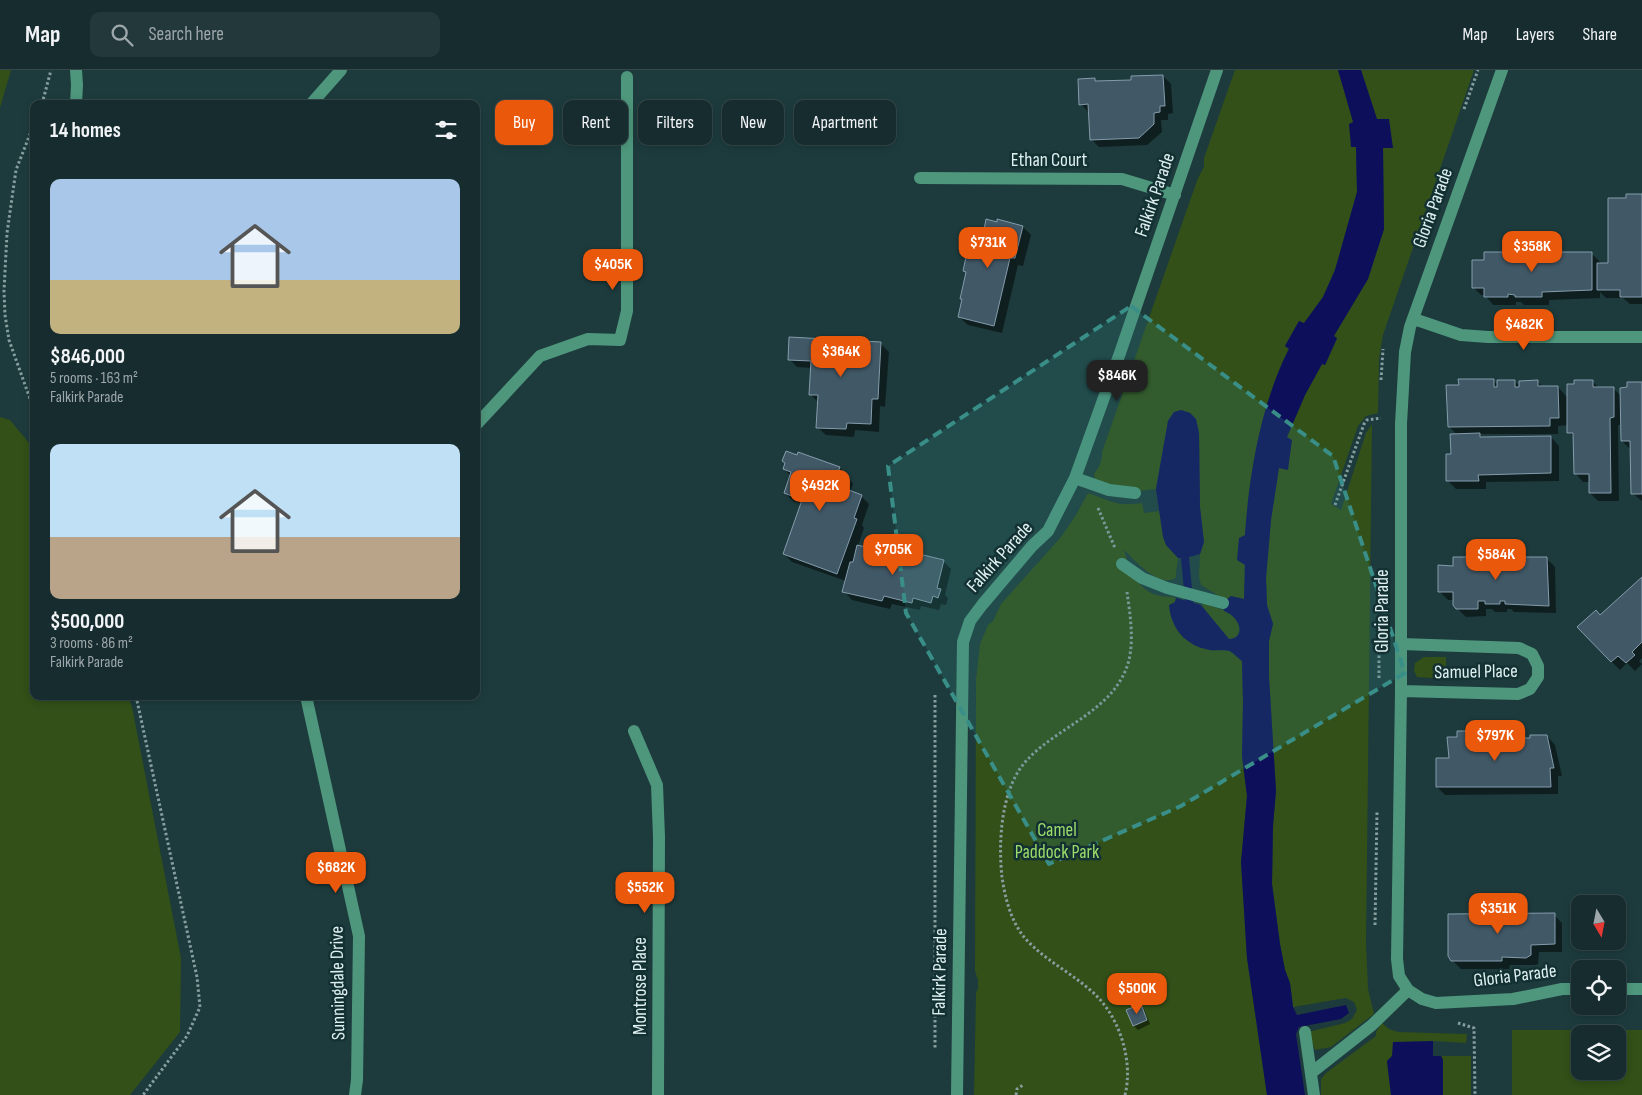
<!DOCTYPE html>
<html lang="en">
<head>
<meta charset="utf-8">
<style>
	body { margin:0; font-family:"Sofia Sans Condensed",sans-serif; background:#23383a; color:#f1f3f6; height:100vh; display:flex; flex-direction:column; font-size:19px; white-space:nowrap }
	* { box-sizing:border-box; margin:0 }
	p { font-size:16px; color:#9ea7aa }
	.icon { flex:none; width:28px; height:28px; fill:none; stroke:currentColor; stroke-width:2; stroke-linecap:round; stroke-linejoin:round }
	.map { position:relative; flex:1; overflow:hidden }
	.details { position:absolute; left:30px; top:30px; width:450px; height:600px; display:flex; flex-direction:column; background:#162c2e; border-radius:10px; box-shadow:0 2px 8px #0003,0 0 0 1px #35484a }
	.details>* { flex:none }
	.hud { position:absolute; left:495px; top:30px; width:475px; height:45px; display:flex; gap:10px }
	.needle { width:32px; rotate:170deg }
	.fabs { position:absolute; left:1571px; top:825px; display:grid; gap:10px }
	.fabs a { display:grid; place-items:center; width:55px; height:55px; border-radius:10px; background:#162c2e; box-shadow:0 2px 8px #0003,0 0 0 1px #35484a; font-size:25px }
	.price { position:absolute; translate:-50% -42px; padding:0 11px; border-radius:10px; background:#ea580c; color:#fff; font-size:16px; line-height:32px; filter:drop-shadow(0 1px 2px #0008) }
	.price::after { content:''; position:absolute; left:50%; top:30px; width:15px; height:11px; margin-left:-8px; background:inherit; clip-path:polygon(0 0,100% 0,50% 100%) }
	.price.current { background:#222; color:#fff }
	ul { padding:0; list-style:none }
	li { display:grid; align-content:center; gap:10px; height:265px; padding:0 20px }
	li span { display:grid; place-items:center; height:155px; border-radius:10px; color:#555 }
	li>.icon { margin-inline-start:auto }
	span .icon { width:90px; height:90px; fill:#fffc; stroke-width:1 }
	li b { font-size:21px }
	h2 { display:flex; justify-content:space-between; align-items:center; height:60px; padding:0 20px; font-size:21px }
	.chip { padding:0 18px; border-radius:10px; background:#162c2e; box-shadow:0 2px 8px #0003,0 0 0 1px #35484a; font-size:18px; line-height:45px }
	.chip.current { background:#ea580c; color:#fff }
	header { display:flex; align-items:center; gap:30px; box-sizing:border-box; height:70px; padding:0 25px; background:#162c2e; border-bottom:1px solid #35484a }
	header strong { font-size:24px }
	nav { display:flex; gap:28px; margin-inline-start:auto; font-size:18px }
	.search { width:350px; height:45px; background:#23383a; display:flex; align-items:center; gap:12px; box-sizing:border-box; padding:0 18px; border-radius:10px; color:#9ea7aa; font-size:19px }
	.map>svg:first-child { display:block }
	.green { fill:#325018; fill-rule:evenodd }
	.water { fill:#0e0f5b }
	.shadow { fill:#0007 }
	.lines { fill:none; stroke-linecap:round; stroke-linejoin:round }
	.stream { stroke:#0e0f5b; stroke-width:8 }
	.building { fill:#415866; stroke:#849cac }
	.path { stroke:#879e9f; stroke-width:3; stroke-dasharray:2.5 2.5; stroke-linecap:butt }
	.minor { stroke:#4e977c; stroke-width:12 }
	.marked { fill:#398e88; fill-opacity:0.2; stroke:#398e88; stroke-width:4; stroke-dasharray:10 6; stroke-linejoin:round }
	.labels { text-anchor:middle; dominant-baseline:central; stroke-width:5; stroke-linejoin:round; paint-order:stroke }
	.street-label { font-size:19px; fill:#dff0f1; stroke:#133133 }
	.park-label { font-size:19px; fill:#9cdc6a; stroke:#133133 }
</style>
</head>
<body>
<header>
<strong>Map</strong>
<div class="search"><svg class="icon" aria-label="search" viewBox="0 0 24 24"><circle cx="10" cy="10" r="6"/><path d="M15 15l6 6"/></svg>Search here</div>
<nav><a>Map</a><a>Layers</a><a>Share</a></nav>
</header>
<div class="map">
<svg width="1642" height="1025" viewBox="0 0 1642 1025">
	<rect width="100%" height="100%" fill="#1d3b3d"/>
	<path class="green" d="M0 0H11L0 38Z
		M1235 0H1338L1354 53H1350L1352 77H1356L1357 122 1335 200 1323 227 1304 254 1299 251 1285 276 1289 278C1263 330 1251 395 1246 453 1244 478 1245 504 1244 530H1226L1201 515 1199 507 1200 484 1204 472 1200 438 1199 363 1196 349 1190 343 1181 340 1174 342 1168 351 1156 419 1130 422 1095 410 1094 404C1100 396 1102 391 1102 382L1198 108 1204 97V88Z
		M1361 0H1474L1383 265 1379 289 1378 343 1366 346 1358 356 1331 434 1341 440 1366 363 1372 354 1366 873 1368 919 1374 944 1331 977 1315 980 1308 962 1345 953 1352 949 1357 940 1354 932 1346 928 1293 937 1290 913 1285 900 1280 874 1272 814 1273 756 1276 721 1269 607V571L1273 554 1267 535 1266 508 1271 450 1279 398 1287 400V367L1305 325 1322 294 1325 295 1337 269 1333 266 1368 209 1384 159 1383 78 1393 77 1377 50Z
		M0 347 10 350 34 379V626H128L132 637 181 888 180 962 130 1025H0Z
		M1088 423C1112 431 1116 437 1142 433L1144 443 1159 441 1166 475 1178 488C1178 495 1175 501 1176 508 1158 518 1136 491 1124 480 1130 500 1138 522 1161 526 1167 527 1170 526 1176 528L1175 532 1183 568 1210 580 1229 581 1242 591 1243 633 1242 686 1247 726 1241 792 1247 888 1267 1025H974L976 923 978 918V910L975 901 976 610 980 574 988 555 993 551 1001 534 1061 467 1076 445Z
		M1205 534C1217 538 1245 544 1238 563 1236 568 1235 569 1229 570L1225 566 1201 535Z
		M1424 587H1446V609L1417 607 1414 601 1415 593Z
		M1382 953 1389 959 1398 962 1467 964 1466 973 1433 971 1392 986 1387 991 1391 1025H1321V1009L1326 1003 1376 966V962Z
		M1512 960H1642V1025H1512ZM1580 964H1618V1001H1580Z
		M1441 986H1471V1025H1443V990Z"/>
	<path class="water" d="M1338 0H1361L1377 49H1389L1393 78H1383L1384 159 1368 209 1334 266 1337 268 1325 295 1322 294 1305 325 1287 367 1292 370 1288 400 1279 398 1271 450 1266 508 1267 535 1273 554 1269 571V607L1276 721 1273 756 1272 814 1280 874 1285 900 1290 913 1293 937 1297 945 1346 935 1349 943 1341 949 1299 957 1296 964 1305 1025H1267L1247 888 1241 792 1247 726 1242 686 1243 633 1242 591C1238 588 1234 583 1230 581 1224 579 1216 581 1210 580 1186 576 1171 559 1169 535L1175 532 1176 528 1201 535 1229 569C1248 568 1239 546 1224 541L1226 530 1231 526 1244 529 1245 495 1237 490 1239 468 1245 465C1249 403 1261 334 1289 279L1285 276 1299 251 1304 253 1323 227 1335 200 1357 122 1356 77H1351L1349 54 1353 52Z
		M1181 340 1190 343 1196 349 1199 363 1200 437 1204 472 1200 484 1185 488H1178L1166 475 1163 467 1156 419 1168 351 1174 342Z
		M1433 971V986H1441L1443 990V1025H1391L1387 991 1392 986 1393 972Z"/>
	<path class="shadow" d="M1163 6 1171 14 1173 43 1168 44V50H1161L1162 62 1147 75 1099 77 1091 69 1089 43 1081 34 1094 10 1097 12 1133 11Z
		M1642 125V234H1630L1623 228H1606L1600 222V228L1549 230V235H1524L1521 232H1516V235H1493L1485 225H1481L1473 217 1591 183 1600 192V194H1610L1627 130Z
		M997 153 1023 157 1031 165 1023 196 1018 195 1002 263 968 255 959 247 963 231 961 228 967 203 964 200 985 162Z
		M881 274 889 282 885 337 880 336 879 362 855 360 854 367 826 365 817 357 819 333 810 324 812 298 797 297 789 289Z
		M1493 310 1499 316 1515 311 1520 317 1538 312 1543 317H1558L1568 328 1592 311 1599 318H1613L1622 327 1642 313V431L1632 423 1630 379 1622 371V355H1618L1619 431H1598L1590 423V412H1583L1575 403V368L1569 362V355L1558 356V364H1479L1484 369 1551 367 1559 376V411L1486 412V419H1456L1448 411 1457 365 1449 356 1460 316Z
		M840 398 853 414 850 422 861 426 869 434 862 455 864 458 858 476 915 490 943 491 951 499 945 525 948 528 946 535 941 534 939 540 921 536 920 540 892 534 890 539 852 530 844 521 846 511 792 492 784 484 802 434 793 431 785 423 791 406 784 399Z
		M1547 489 1555 497 1556 543 1514 542 1511 539H1507V542H1495L1492 539H1486V546L1466 547 1457 538 1454 530H1448L1439 521 1454 497Z
		M1642 508V588L1639 591 1642 594 1635 601 1627 593 1620 600 1611 591 1600 547Z
		M1494 663 1504 673 1547 666 1555 675 1562 706H1558V724L1445 725 1437 717 1459 668Z
		M1554 845 1562 853V882H1539L1538 894 1535 895H1510L1509 899H1461L1452 890Z
		M1140 935 1144 939 1150 954 1138 960 1134 956 1127 940Z"/>
	<g class="lines">
		<path class="stream" d="M1185 488 1190 541"/>
	</g>
	<path class="building" d="M1163 5 1165 36H1160V42L1154 43V54L1139 68 1090 70 1088 34 1079 35 1078 9 1095 8V11L1131 10V6Z
		M1626 124H1642V227H1620V220H1597V193H1608V128H1626Z
		M986 149 997 152V149L1023 156 1015 188H1010L994 256 958 247 962 229H960L966 202 963 201 967 182 965 181 971 158 984 160Z
		M1484 182H1592V220L1542 222V227H1515V225L1508 224V227H1484V218H1472V190H1484Z
		M789 267 881 272 878 329H872L871 354 847 353 846 359 816 358 818 325H809L811 291 788 290Z
		M1458 309H1494V317H1497V310H1515V317H1519V311L1538 310V316H1558L1559 348H1550V356L1448 357 1446 315H1459Z
		M1574 310H1593V317H1614V347L1610 348 1611 423H1589V404H1574L1573 363H1567V314H1574Z
		M1627 312H1642V424H1631L1630 371H1621L1620 318 1627 317Z
		M1480 363V367L1551 366V403L1478 405 1479 411H1446V384H1451L1450 364Z
		M786 381 797 385 798 382 840 397 838 402 846 405 841 417 862 425 854 448 857 449 837 504 783 484 802 430 784 423 791 402 783 399 785 393 782 391Z
		M857 475 914 488 915 483 944 490 937 518 941 519 938 528 933 526 931 533 913 528 912 533 884 526 882 531 842 522 850 492H853Z
		M1453 487H1547L1549 536 1505 534V531H1500V534H1485V531H1478V539H1456L1453 535V522H1438V495L1453 496Z
		M1642 507V572L1632 582 1635 585 1626 593 1618 586 1611 592 1577 557 1596 540 1600 545Z
		M1457 661H1494V670H1503V668H1530V665H1547L1554 698H1550L1551 717H1436V688H1449L1447 667H1457Z
		M1555 843V874L1531 875V885L1526 888 1502 887V891H1451L1448 886V844Z
		M1141 934 1147 950 1133 956 1126 940Z"/>
	<g class="lines">
		<path class="path" d="M42 34 51 0
			M1464 39 1478 0
			M34 54 16 100 7 163 4 221 5 245 9 270 34 340
			M1381 310 1383 279
			M1335 435 1364 354 1367 350 1381 348
			M1098 438 1115 478
			M1379 608V519
			M935 625V979
			M136 626 197 907 200 937 187 966 143 1025
			M1375 855 1377 742
			M1458 953 1474 958 1475 1025
			M1016 1025 1017 1019 1023 1015
			M1125 1025C1134 989 1118 942 1089 919 1067 900 1043 889 1024 867 1011 851 1005 828 1002 807 998 771 1001 716 1028 689 1060 655 1116 640 1129 590 1134 568 1130 544 1127 522"/>
		<path class="minor" d="M1502 0 1410 257 1405 282 1401 354V621L1397 889 1399 906 1408 920 1422 929 1436 933 1513 929 1562 919H1580
			M76 34 77 15 76 0
			M311 34 341 0
			M920 108 1122 109 1175 125
			M1414 249 1461 265 1488 267H1642
			M476 355 540 286 588 269 620 270 627 241V7
			M1075 408 1109 420 1135 423
			M1122 494 1142 508 1167 518 1223 533
			M1401 621 1518 624 1530 619 1538 607V596L1532 584 1519 578 1401 574
			M306 626 359 866 357 1010 355 1025
			M634 661 657 715 659 767 658 1025
			M1618 919H1642
			M1305 962 1314 1025
			M1311 1003 1372 955 1408 920
			M957 1025 963 572 970 551 982 535 1032 476 1048 461 1075 408 1120 283 1217 0"/>
	</g>
	<path class="marked" d="M1131 236 1333 386 1405 603 1181 736 1049 794 906 543 888 396Z"/>
	<g class="labels">
		<g class="street-label">
			<text x="1049" y="90">Ethan Court</text>
			<text transform="translate(1155 125) rotate(-71)">Falkirk Parade</text>
			<text transform="translate(1433 138) rotate(-70)">Gloria Parade</text>
			<text transform="translate(1000 487) rotate(-48)">Falkirk Parade</text>
			<text transform="translate(1382 541) rotate(-90)">Gloria Parade</text>
			<text transform="translate(1476 602) rotate(-1)">Samuel Place</text>
			<text transform="translate(940 902) rotate(-89)">Falkirk Parade</text>
			<text transform="translate(1515 906) rotate(-7)">Gloria Parade</text>
			<text transform="translate(338 913) rotate(-91)">Sunningdale Drive</text>
			<text transform="translate(640 916) rotate(-90)">Montrose Place</text>
		</g>
		<g class="park-label">
			<text x="1057" y="760">Camel<tspan x="1057" dy="22">Paddock Park</tspan></text>
		</g>
	</g>
</svg>
<div class="fabs">
<a><svg class="needle" viewBox="-14 -14 28 28"><path d="M0-13l5 13h-10z" fill="#e53935"/><path d="M0 13l5-13h-10z" fill="#9ea7aa"/></svg></a>
<a><svg class="icon" aria-label="locate" viewBox="0 0 24 24"><circle cx="12" cy="12" r="6"/><path d="M12 2v4M12 18v4M2 12h4M18 12h4"/></svg></a>
<a><svg class="icon" aria-label="layers" viewBox="0 0 24 24"><path d="M12 4l9 5-9 5-9-5zM3 14l9 5 9-5"/></svg></a>
</div>
<b class="price" style="left:988px;top:199px">$731K</b>
<b class="price" style="left:1532px;top:203px">$358K</b>
<b class="price" style="left:613px;top:221px">$405K</b>
<b class="price" style="left:1524px;top:281px">$482K</b>
<b class="price" style="left:841px;top:308px">$364K</b>
<b class="price current" style="left:1117px;top:332px">$846K</b>
<b class="price" style="left:820px;top:442px">$492K</b>
<b class="price" style="left:893px;top:506px">$705K</b>
<b class="price" style="left:1496px;top:511px">$584K</b>
<b class="price" style="left:1495px;top:692px">$797K</b>
<b class="price" style="left:336px;top:824px">$682K</b>
<b class="price" style="left:645px;top:844px">$552K</b>
<b class="price" style="left:1498px;top:865px">$351K</b>
<b class="price" style="left:1137px;top:945px">$500K</b>
<div class="hud">
<a class="chip current">Buy</a>
<a class="chip">Rent</a>
<a class="chip">Filters</a>
<a class="chip">New</a>
<a class="chip">Apartment</a>
</div>
<section class="details">
<h2>14 homes<svg class="icon" aria-label="filters" viewBox="0 0 24 24"><path d="M4 7h16M4 17h16"/><circle cx="9" cy="7" r="2"/><circle cx="15" cy="17" r="2"/></svg></h2>
<ul>
<li><span style="background:linear-gradient(#a9c7e8 65%,#c2b280 0)"><svg class="icon" aria-label="home" viewBox="0 0 24 24"><path d="M3 11l9-7 9 7M6 9v11h12V9"/></svg></span><div><b>$846,000</b><p>5 rooms · 163 m²</p><p>Falkirk Parade</p></div></li>
<li><span style="background:linear-gradient(#bfe0f5 60%,#b9a48a 0)"><svg class="icon" aria-label="home" viewBox="0 0 24 24"><path d="M3 11l9-7 9 7M6 9v11h12V9"/></svg></span><div><b>$500,000</b><p>3 rooms · 86 m²</p><p>Falkirk Parade</p></div></li>
</ul>
</section>
</div>
</body>
</html>
